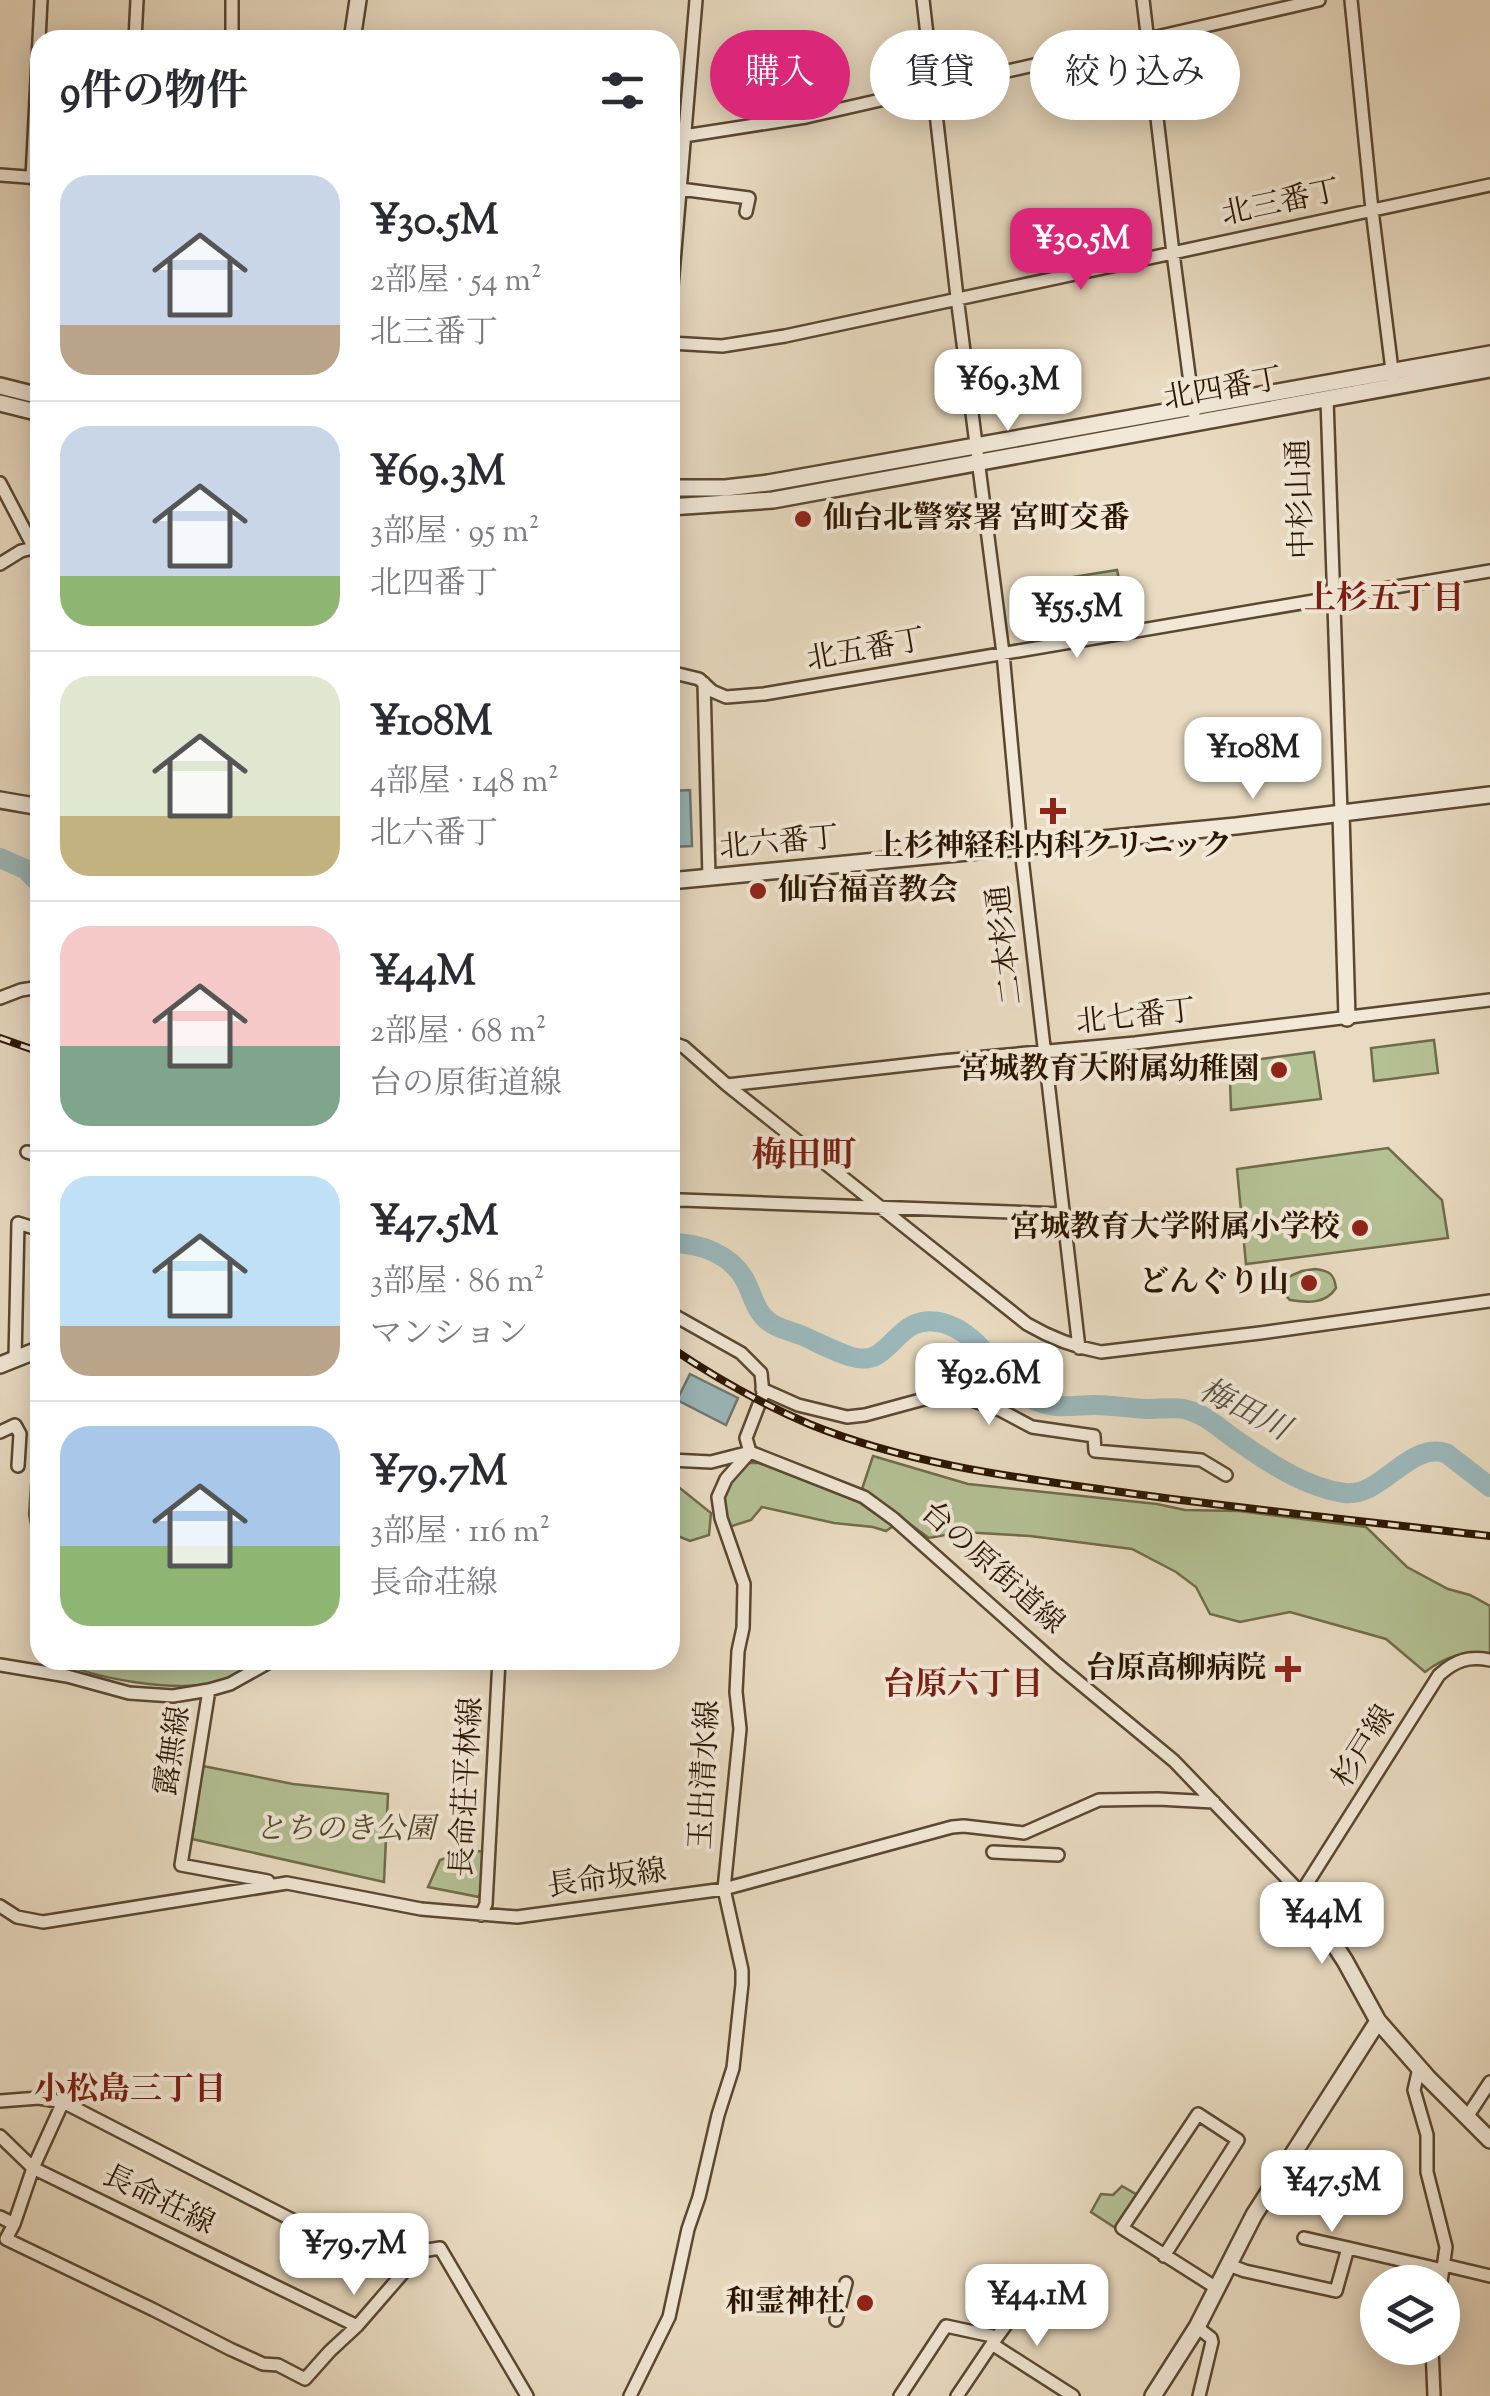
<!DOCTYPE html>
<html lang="ja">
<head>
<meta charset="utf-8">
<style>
	body { margin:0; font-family:"Sorts Mill Goudy","Noto Serif JP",serif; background:#f7f7f7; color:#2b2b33; height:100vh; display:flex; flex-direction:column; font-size:38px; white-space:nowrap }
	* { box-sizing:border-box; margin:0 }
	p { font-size:32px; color:#7c7c81 }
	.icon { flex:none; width:55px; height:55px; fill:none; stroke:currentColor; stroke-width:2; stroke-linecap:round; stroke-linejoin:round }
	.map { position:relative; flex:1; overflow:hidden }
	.sheet { position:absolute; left:30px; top:30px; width:650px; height:1640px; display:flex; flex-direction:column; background:#fff; border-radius:30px; box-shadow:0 5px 25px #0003 }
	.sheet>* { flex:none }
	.hud { position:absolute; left:710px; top:30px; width:630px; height:90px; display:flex; gap:20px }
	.fabs { position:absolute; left:1360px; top:2265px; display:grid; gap:20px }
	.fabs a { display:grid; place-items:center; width:100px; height:100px; border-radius:50%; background:#fff; box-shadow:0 5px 25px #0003; font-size:50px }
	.price { position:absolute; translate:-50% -85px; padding:0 22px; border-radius:20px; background:#fff; color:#222; font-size:32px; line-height:65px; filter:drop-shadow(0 2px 5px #0008) }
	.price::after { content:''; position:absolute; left:50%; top:60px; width:30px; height:22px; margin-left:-15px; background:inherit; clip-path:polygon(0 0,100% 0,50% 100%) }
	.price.selected { background:#db2777; color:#fff }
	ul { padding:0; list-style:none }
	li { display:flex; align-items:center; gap:30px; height:250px; padding:0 30px }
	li+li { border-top:2px solid #e1e1e2 }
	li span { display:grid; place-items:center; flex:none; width:280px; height:200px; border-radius:30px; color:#555 }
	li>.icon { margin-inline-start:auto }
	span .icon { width:120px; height:120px; fill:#fffc; stroke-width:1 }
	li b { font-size:42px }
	h2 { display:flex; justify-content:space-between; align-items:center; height:120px; padding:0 30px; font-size:42px }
	.pill { padding:0 35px; border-radius:45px; background:#fff; box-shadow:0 5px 25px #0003; font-size:35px; line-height:90px }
	.pill.selected { background:#db2777; color:#fff }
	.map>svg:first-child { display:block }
	.green { fill:#b4c195; stroke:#706c4a; stroke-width:2.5 }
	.water { fill:#9bb9bc; stroke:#6f7871; stroke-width:2.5 }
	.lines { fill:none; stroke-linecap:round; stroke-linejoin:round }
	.river { stroke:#9bb9bc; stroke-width:20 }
	.minor-casing { stroke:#5b4730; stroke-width:16 }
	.tertiary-casing { stroke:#5b4730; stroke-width:20 }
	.minor { stroke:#f1e8d7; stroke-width:11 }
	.tertiary { stroke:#f1e8d7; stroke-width:15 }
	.rail-casing { stroke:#2c1600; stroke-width:8 }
	.rail { stroke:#f1e8d7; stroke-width:4; stroke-dasharray:11; stroke-linecap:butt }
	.poi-dot { fill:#8f2418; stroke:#f1e8d7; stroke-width:4 }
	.labels { text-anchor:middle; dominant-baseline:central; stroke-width:8; stroke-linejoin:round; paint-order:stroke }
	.street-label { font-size:30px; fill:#2c1600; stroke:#f1e8d7 }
	.poi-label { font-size:30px; font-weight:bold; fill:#2c1600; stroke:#f1e8d7; text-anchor:end }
	.park-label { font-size:30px; font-style:italic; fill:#55492d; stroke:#f1e8d7 }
	.neighbourhood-label { font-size:32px; font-weight:bold; fill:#7a1f14; stroke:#f1e8d7 }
	.water-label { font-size:32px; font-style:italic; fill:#534f42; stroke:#f1e8d7 }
	.quarter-label { font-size:35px; font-weight:bold; fill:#7a1f14; stroke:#f1e8d7 }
</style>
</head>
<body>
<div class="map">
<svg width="1490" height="2396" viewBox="0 0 1490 2396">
	<rect width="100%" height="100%" fill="#e9dbc1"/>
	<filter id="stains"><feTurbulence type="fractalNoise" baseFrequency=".002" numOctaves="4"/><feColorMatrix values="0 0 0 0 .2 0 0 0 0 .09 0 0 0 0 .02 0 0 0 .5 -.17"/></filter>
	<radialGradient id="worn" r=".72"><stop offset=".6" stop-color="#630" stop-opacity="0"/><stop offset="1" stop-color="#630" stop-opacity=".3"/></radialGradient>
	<path class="green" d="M1117 570 1129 624 1081 632 1073 577Z
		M1434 1040 1438 1073 1374 1081 1371 1048Z
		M1314 1052 1321 1099 1231 1110 1230 1081 1246 1061Z
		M1388 1148 1442 1200 1448 1238 1246 1264 1237 1169Z
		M1315 1269C1329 1271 1334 1273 1336 1288 1326 1304 1307 1303 1290 1300L1285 1295 1283 1279 1302 1271Z
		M40 1424V1556L37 1553 29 1515 35 1426Z
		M873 1456 968 1484 1157 1504 1185 1510 1239 1511 1366 1527 1407 1567 1448 1589 1470 1595 1490 1606V1653C1464 1651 1446 1656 1425 1672L1386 1639 1290 1612 1240 1622 1210 1614 1196 1587 1176 1572 1132 1549 1030 1536 962 1532 929 1538 862 1489Z
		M745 1463H759L857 1501 893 1526 886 1531 873 1527 834 1523 762 1507 751 1520 729 1527C719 1495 724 1489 745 1463Z
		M670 1475 676 1485 711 1513 709 1535 690 1541 670 1533Z
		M56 1660H264C248 1670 234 1680 215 1683 172 1692 94 1679 56 1660Z
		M203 1766 293 1784 388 1794 384 1882 192 1839Z
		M484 1851 482 1889 479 1897 428 1887 440 1860 465 1852Z
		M1122 2186 1139 2196 1117 2229 1091 2212 1101 2194 1113 2195Z"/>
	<path class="water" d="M690 790 692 846 670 847V791Z
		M690 1374 738 1398 726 1425 677 1400Z"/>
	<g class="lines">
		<path class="river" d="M0 858 25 869 40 884
			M670 1243C700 1243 732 1254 746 1282 753 1296 756 1312 768 1321 777 1329 792 1331 803 1336 819 1343 835 1352 852 1357 894 1369 894 1310 943 1323 985 1335 998 1381 1034 1400 1054 1410 1073 1405 1094 1405 1111 1405 1129 1408 1147 1409 1159 1409 1172 1407 1184 1409 1207 1414 1223 1432 1242 1444 1272 1465 1308 1488 1344 1493 1382 1498 1407 1442 1446 1453L1490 1487"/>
		<defs>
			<path id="minor" d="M923 0 957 297 1003 653 1021 849 1079 1348
				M1143 0 1173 253 1194 413
				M1351 0 1372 210 1393 378
				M135 40 137 0
				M232 40V0
				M684 136 806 117 1319 0
				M0 175 40 178
				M32 178 41 0
				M680 189 749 198 746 212
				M670 310 696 0
				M670 343 722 346 785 336 1490 185
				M1327 399 1341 813
				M0 483 34 548
				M0 564 21 551 40 546
				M670 672 699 679 712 691 726 697 764 694 1490 571
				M704 683 709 878
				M0 998 21 990 40 987
				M670 1042 684 1047 727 1085 1027 1324C1051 1338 1074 1347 1101 1352L1260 1333 1490 1301
				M727 1085 942 1061 1135 1043 1490 1000
				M27 1152 40 1156
				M670 1201 681 1200 1063 1214
				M670 1313 741 1353 761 1373 763 1394 746 1438 750 1452 864 1497 894 1519 1058 1665 1174 1761 1301 1893 1439 1675C1456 1660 1468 1656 1490 1660
				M15 1359 18 1223 40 1230
				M762 1389 798 1405 847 1417 865 1415 924 1399 966 1398 1000 1410 1032 1427 1094 1436 1095 1451 1201 1460 1226 1475
				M0 1432 15 1425 20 1434 18 1466
				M670 1460 711 1462 750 1452
				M470 1660 499 1663
				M0 1665 67 1676 129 1693 173 1696 209 1690 181 1865 268 1881
				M209 1690 230 1684 273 1660
				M993 1852 1058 1855
				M0 1906 17 1917 43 1922 287 1883 421 1909 517 1917 724 1889 952 1827 964 1826 1024 1833 1099 1800 1158 1799 1214 1802
				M481 1915 486 1904 499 1660
				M1419 2068 1414 2090 1427 2135V2172L1446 2247 1441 2282
				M0 2101 39 2098 63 2102 312 2230 406 2270
				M63 2102 33 2168 14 2224 6 2239 154 2310 230 2349 263 2364 278 2365 305 2379 330 2351 357 2326 422 2251 440 2248 527 2396
				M1467 2117 1490 2082
				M0 2136 33 2168 357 2326
				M0 2217 14 2224
				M1304 2238 1348 2248
				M1164 2256 1238 2140 1198 2114 1122 2228 1218 2289
				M1229 2265 1245 2271 1336 2291 1348 2248 1443 2270
				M1444 2265 1490 2276
				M1026 2297 992 2344 1073 2396
				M836 2320 846 2283
				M1197 2327 1211 2338 1212 2342 1199 2396
				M1432 2348 1434 2396
				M630 2396 669 2317 688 2229 699 2197 718 2115 733 2068 742 1984V1970L724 1889 740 1729 736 1692 738 1651 743 1628 744 1584 721 1518 718 1497 726 1479 750 1452
				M900 2396 946 2326 997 2337
				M957 2396 992 2344"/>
			<path id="tertiary" d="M352 40 358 0
				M0 386 40 396
				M0 403 40 413
				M670 488H725L768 483 1490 354
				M670 507 773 500 1490 369
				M0 800 40 807
				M1341 813 1347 1018
				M670 881 1236 826 1490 795
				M0 1365 40 1349
				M1301 1893 1345 1961 1378 2021 1428 2078 1490 2140
				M1153 2396 1197 2327 1254 2215 1378 2021"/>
		</defs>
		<use href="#minor" class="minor-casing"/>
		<use href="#tertiary" class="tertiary-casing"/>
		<use href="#minor" class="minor"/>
		<use href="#tertiary" class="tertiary"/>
		<defs>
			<path id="rail" d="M0 1038 40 1052
				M670 1347C714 1377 760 1403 809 1424 912 1466 1027 1479 1135 1494 1253 1510 1372 1522 1490 1536"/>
		</defs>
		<use href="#rail" class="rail-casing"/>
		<use href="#rail" class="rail"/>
	</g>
	<g class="poi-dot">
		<circle cx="803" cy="519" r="10"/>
		<path d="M1048 796h10v10h10v10h-10v10h-10v-10h-10v-10h10z"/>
		<circle cx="758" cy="891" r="10"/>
		<circle cx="1279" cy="1070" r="10"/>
		<circle cx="1360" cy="1228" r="10"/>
		<circle cx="1309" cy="1283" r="10"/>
		<path d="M1283 1654h10v10h10v10h-10v10h-10v-10h-10v-10h10z"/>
		<circle cx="865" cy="2303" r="10"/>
	</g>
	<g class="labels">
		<g class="street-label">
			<text transform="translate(1281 204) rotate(-12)">北三番丁</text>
			<text transform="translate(1223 390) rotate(-10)">北四番丁</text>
			<text transform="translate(1302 499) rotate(-92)">中杉山通</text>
			<text transform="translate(866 651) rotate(-10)">北五番丁</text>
			<text transform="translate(779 844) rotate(-5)">北六番丁</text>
			<text transform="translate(1007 945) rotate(-97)">二本杉通</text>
			<text transform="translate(1136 1018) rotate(-6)">北七番丁</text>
			<text transform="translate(992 1569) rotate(42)">台の原街道線</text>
			<text transform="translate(1365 1747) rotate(-58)">杉戸線</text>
			<text transform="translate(174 1751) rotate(-81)">露無線</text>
			<text transform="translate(706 1775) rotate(-87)">玉出清水線</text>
			<text transform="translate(468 1787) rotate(-87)">長命荘平林線</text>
			<text transform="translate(607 1880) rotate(-8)">長命坂線</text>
			<text transform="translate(158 2201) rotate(26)">長命荘線</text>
		</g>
		<g class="poi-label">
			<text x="823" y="519" text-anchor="start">仙台北警察署 宮町交番</text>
			<text x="1053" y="847" text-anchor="middle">上杉神経科内科クリニック</text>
			<text x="778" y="891" text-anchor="start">仙台福音教会</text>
			<text x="1259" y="1070">宮城教育大附属幼稚園</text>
			<text x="1340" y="1228">宮城教育大学附属小学校</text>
			<text x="1289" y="1283">どんぐり山</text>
			<text x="1266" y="1669">台原高柳病院</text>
			<text x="845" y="2303">和霊神社</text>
		</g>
		<g class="park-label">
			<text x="345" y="1830">とちのき公園</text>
		</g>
		<g class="neighbourhood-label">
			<text x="1384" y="600">上杉五丁目</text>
			<text x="963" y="1686">台原六丁目</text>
			<text x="130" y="2091">小松島三丁目</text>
		</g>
		<g class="water-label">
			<text transform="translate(1244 1411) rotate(27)">梅田川</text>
		</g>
		<g class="quarter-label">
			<text x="804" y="1157">梅田町</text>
		</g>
	</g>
	<rect width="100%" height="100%" filter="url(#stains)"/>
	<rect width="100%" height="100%" fill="url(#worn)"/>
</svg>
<div class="fabs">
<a><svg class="icon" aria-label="layers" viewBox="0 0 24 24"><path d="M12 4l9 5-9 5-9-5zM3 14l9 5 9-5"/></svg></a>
</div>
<b class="price selected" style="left:1081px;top:293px">¥30.5M</b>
<b class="price" style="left:1008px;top:434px">¥69.3M</b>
<b class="price" style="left:1077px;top:661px">¥55.5M</b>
<b class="price" style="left:1253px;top:802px">¥108M</b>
<b class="price" style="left:989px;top:1428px">¥92.6M</b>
<b class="price" style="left:1322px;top:1967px">¥44M</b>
<b class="price" style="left:1332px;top:2235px">¥47.5M</b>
<b class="price" style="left:354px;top:2298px">¥79.7M</b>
<b class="price" style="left:1037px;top:2349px">¥44.1M</b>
<div class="hud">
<a class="pill selected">購入</a>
<a class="pill">賃貸</a>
<a class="pill">絞り込み</a>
</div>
<section class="sheet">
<h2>9件の物件<svg class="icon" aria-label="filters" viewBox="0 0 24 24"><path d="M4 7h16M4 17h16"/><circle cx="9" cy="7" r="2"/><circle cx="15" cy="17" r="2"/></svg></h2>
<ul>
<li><span style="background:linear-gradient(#c9d6e8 75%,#b9a48a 0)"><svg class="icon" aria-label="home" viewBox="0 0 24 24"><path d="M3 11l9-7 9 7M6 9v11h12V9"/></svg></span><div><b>¥30.5M</b><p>2部屋 · 54 m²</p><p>北三番丁</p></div></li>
<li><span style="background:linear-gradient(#c9d6e8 75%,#8fb573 0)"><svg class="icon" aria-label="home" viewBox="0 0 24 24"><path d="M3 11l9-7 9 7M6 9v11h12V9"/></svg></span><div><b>¥69.3M</b><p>3部屋 · 95 m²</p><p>北四番丁</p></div></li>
<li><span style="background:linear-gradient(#dfe7d0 70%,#c2b280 0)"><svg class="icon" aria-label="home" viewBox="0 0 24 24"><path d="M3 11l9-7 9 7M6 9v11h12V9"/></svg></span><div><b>¥108M</b><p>4部屋 · 148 m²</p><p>北六番丁</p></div></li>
<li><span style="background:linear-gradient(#f6c9c9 60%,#7fa58c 0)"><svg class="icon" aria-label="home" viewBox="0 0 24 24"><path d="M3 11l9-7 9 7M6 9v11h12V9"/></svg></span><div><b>¥44M</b><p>2部屋 · 68 m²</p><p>台の原街道線</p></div></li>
<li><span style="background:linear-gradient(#bfe0f5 75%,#b9a48a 0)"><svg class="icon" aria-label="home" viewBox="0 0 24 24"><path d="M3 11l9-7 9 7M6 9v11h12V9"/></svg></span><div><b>¥47.5M</b><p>3部屋 · 86 m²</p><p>マンション</p></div></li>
<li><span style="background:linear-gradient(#a9c7e8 60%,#8fb573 0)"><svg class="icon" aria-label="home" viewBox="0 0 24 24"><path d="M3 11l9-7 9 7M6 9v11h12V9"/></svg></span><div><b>¥79.7M</b><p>3部屋 · 116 m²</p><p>長命荘線</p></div></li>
</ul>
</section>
</div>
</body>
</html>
